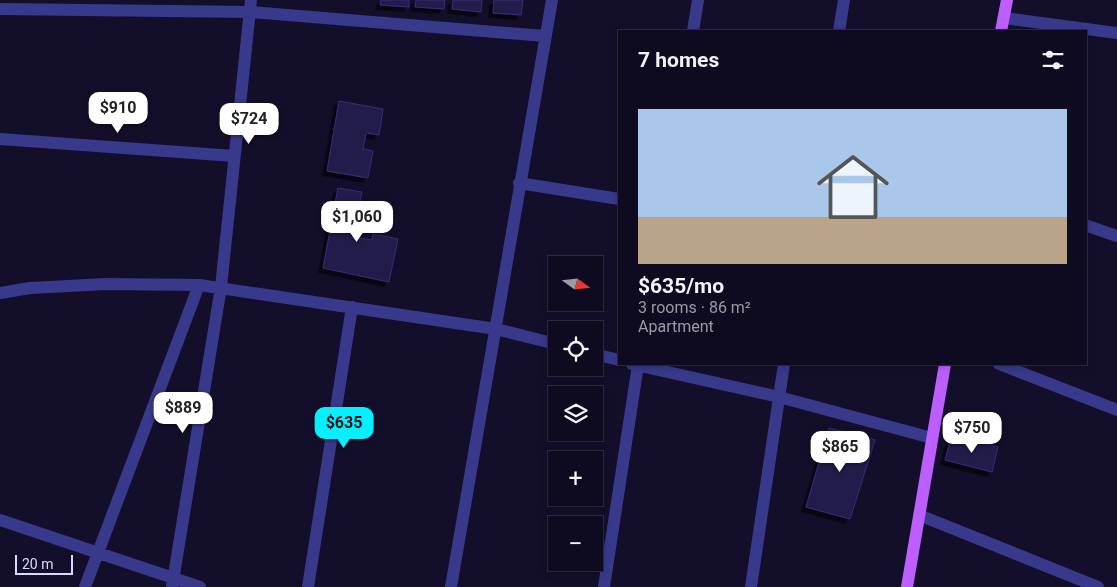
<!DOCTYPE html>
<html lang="en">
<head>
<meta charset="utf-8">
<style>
	body { margin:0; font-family:Roboto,sans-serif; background:#1c192d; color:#f1f3f6; height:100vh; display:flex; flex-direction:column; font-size:19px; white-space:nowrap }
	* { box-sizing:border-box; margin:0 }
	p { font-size:16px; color:#9b9ba5 }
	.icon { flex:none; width:28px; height:28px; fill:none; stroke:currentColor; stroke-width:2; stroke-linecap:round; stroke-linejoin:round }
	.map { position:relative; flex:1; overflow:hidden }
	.panel { position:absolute; left:618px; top:30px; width:469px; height:335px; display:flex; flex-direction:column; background:#0e0b20; border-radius:0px; box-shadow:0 2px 8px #0003,0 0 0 1px #2e2b3e }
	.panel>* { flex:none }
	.needle { width:32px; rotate:105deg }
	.buttons { position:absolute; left:548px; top:256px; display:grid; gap:10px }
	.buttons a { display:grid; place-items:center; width:55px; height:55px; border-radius:0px; background:#0e0b20; box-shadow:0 2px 8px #0003,0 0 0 1px #2e2b3e; font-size:25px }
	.scale { position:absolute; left:15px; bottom:12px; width:58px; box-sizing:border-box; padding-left:5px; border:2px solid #dbd8ff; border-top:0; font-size:14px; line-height:18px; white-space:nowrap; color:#dbd8ff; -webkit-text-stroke:4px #130f2a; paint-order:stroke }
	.price { position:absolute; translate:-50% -42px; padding:0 11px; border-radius:10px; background:#fff; color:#222; font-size:16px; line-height:32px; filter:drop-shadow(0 1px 2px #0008) }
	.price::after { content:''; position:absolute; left:50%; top:30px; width:15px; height:11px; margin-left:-8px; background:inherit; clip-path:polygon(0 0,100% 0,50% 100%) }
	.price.on { background:#04f0ff; color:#111 }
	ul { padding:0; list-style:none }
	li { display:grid; align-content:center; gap:10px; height:265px; padding:0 20px }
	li+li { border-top:1px solid #2e2b3e }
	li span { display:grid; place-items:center; height:155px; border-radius:0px; color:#555 }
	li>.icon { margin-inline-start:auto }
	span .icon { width:90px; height:90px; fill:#fffc; stroke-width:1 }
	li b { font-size:21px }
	h2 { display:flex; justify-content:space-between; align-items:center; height:60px; padding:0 20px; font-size:21px }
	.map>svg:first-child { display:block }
	.building { fill:#231b4c; stroke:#382c79; filter:url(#shadow) }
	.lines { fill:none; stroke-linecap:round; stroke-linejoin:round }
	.street { stroke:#39398b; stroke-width:12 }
	.primary { stroke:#bd5fff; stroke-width:12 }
</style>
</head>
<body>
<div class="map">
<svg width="1117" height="587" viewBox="0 0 1117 587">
	<defs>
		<filter id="shadow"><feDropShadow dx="-4.5" dy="4.5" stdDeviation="0" flood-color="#0009"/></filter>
	</defs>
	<rect width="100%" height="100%" fill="#130f2a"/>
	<path class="building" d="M381 0H409V7L380 5Z
		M416 0H445L444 9 415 7Z
		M453 0H482L481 12 452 9Z
		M494 0H523L521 15 493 13Z
		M339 101 383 109 379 135 366 133 363 149 373 151 368 178 327 171Z
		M338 188 362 192 353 237 372 240 373 234 398 239 389 282 323 268Z
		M829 428 875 440 850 519 806 507Z
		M952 435 998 447 992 472 945 460Z"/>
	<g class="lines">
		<path class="street" d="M0 9 250 12 545 36
			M1004 18 1117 33
			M693 31 698 0
			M839 31 844 0
			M0 139 234 156
			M519 183 619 199
			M1085 225 1117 236
			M0 293 30 288 106 284 199 285 496 329 556 344
			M594 354 619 360
			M632 364 779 397 932 438
			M999 364 1117 410
			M919 515 1098 587
			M0 520 200 587
			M85 587 199 285
			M172 587 221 287 251 0
			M308 587 352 307
			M451 587 552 0
			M604 587 638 365
			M751 587 784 364"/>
		<path class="primary" d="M1001 31 1007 0
			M907 587 945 364"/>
	</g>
</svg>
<div class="buttons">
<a><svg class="needle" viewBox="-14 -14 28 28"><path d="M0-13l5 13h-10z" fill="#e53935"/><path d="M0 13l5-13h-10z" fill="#9b9ba5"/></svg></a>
<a><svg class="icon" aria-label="locate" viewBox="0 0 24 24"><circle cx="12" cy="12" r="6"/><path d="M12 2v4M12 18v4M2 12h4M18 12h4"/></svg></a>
<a><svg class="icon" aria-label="layers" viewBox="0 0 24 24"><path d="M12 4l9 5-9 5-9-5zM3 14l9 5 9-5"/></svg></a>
<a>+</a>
<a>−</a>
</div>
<div class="scale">20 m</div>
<b class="price" style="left:118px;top:134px">$910</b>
<b class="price" style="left:249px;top:145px">$724</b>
<b class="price" style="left:357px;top:243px">$1,060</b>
<b class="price" style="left:183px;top:434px">$889</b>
<b class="price on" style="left:344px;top:449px">$635</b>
<b class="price" style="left:972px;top:454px">$750</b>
<b class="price" style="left:840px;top:473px">$865</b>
<section class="panel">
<h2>7 homes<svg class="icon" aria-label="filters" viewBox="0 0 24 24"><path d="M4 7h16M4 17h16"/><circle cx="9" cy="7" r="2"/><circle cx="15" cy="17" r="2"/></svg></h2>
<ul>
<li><span style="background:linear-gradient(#a9c7e8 70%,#b9a48a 0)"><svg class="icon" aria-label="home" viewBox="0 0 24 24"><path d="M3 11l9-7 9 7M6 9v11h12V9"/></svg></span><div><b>$635/mo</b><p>3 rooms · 86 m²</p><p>Apartment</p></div></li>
</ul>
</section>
</div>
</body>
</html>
